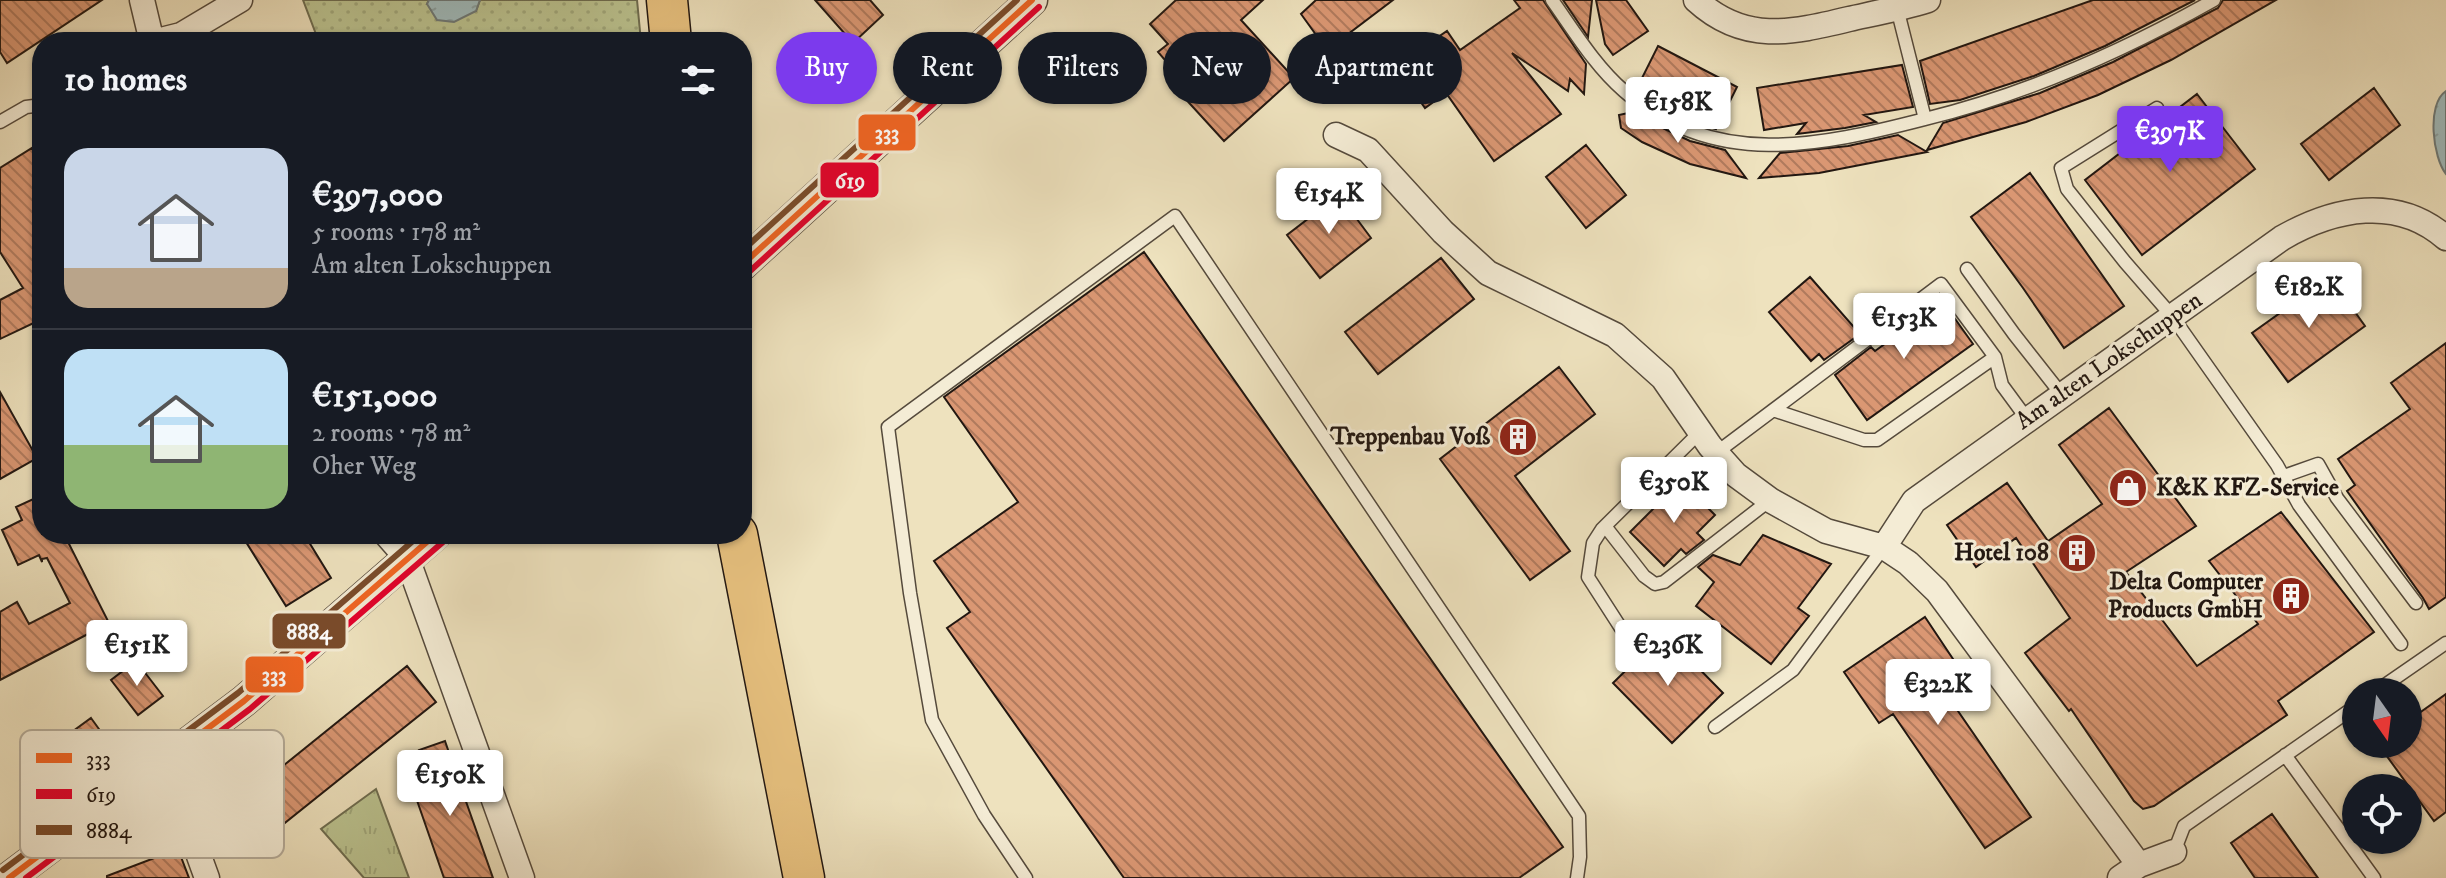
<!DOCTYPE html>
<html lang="en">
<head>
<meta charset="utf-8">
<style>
	body { margin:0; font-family:"IM FELL DW Pica",serif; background:#242831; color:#f1f3f6; height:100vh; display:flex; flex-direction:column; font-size:30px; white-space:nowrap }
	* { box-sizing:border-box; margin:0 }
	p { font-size:26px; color:#9ea1a6 }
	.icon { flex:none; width:44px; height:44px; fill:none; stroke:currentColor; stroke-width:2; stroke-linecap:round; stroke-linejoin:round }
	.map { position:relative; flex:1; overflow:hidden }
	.drawer { position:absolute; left:32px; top:32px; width:720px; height:512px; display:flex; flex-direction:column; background:#171b24; border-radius:32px; box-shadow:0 2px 6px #0004 }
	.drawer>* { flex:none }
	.banner { position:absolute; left:776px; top:32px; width:760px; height:72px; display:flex; gap:16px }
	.needle { width:52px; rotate:166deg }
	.fabs { position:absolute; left:2342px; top:678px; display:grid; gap:16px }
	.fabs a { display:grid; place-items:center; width:80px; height:80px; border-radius:50%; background:#171b24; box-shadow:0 2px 6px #0004; font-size:40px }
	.price { position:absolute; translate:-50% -68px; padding:0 18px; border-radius:8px; background:#fff; color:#222; font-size:26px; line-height:52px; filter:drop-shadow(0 2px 4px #0008) }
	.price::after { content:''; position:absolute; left:50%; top:48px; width:24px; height:18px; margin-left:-12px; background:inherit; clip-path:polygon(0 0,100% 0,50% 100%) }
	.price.on { background:#7c3aed; color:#fff }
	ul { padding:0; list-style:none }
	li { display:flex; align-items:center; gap:24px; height:200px; padding:0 32px }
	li+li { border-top:2px solid #363941 }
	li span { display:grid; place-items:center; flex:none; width:224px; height:160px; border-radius:24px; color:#555 }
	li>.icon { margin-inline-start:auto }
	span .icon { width:96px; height:96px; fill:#fffc; stroke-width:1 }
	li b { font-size:34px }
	h2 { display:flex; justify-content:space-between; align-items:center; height:96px; padding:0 32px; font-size:34px }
	.chip { padding:0 28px; border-radius:36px; background:#171b24; box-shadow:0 2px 6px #0004; font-size:28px; line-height:72px }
	.chip.on { background:#7c3aed; color:#fff }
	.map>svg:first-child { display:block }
	.grass { fill:url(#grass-dots); stroke:#6e6d50; stroke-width:2 }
	.park { fill:url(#park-tufts); stroke:#6e6d50; stroke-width:2 }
	.water { fill:url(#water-ripples); stroke:#6d7978; stroke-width:2 }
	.building { fill:url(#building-back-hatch); stroke:#221711; stroke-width:2 }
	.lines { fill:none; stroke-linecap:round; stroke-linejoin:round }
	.service-casing { stroke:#554a3c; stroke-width:15 }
	.minor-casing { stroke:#554a3c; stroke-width:27 }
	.tertiary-casing { stroke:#554a3c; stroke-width:33 }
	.trunk-casing { stroke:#221711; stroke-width:43 }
	.service { stroke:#f4ecd5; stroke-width:12 }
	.minor { stroke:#f4ecd5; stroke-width:24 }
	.tertiary { stroke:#f4ecd5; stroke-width:30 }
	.trunk { stroke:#e7c17f; stroke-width:40 }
	.bus-1-casing { stroke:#f4ecd5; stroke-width:12 }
	.bus-2-casing { stroke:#f4ecd5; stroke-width:12 }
	.bus-3-casing { stroke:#f4ecd5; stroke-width:12 }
	.bus-1 { stroke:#f26522; stroke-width:6 }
	.bus-2 { stroke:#e4002b; stroke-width:6 }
	.bus-3 { stroke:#7a4b2a; stroke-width:6 }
	.labels { text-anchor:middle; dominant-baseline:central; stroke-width:6; stroke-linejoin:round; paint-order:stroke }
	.street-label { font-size:24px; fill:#221711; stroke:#f4ecd5 }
	.poi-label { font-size:24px; font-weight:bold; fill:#221711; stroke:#f4ecd5; text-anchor:end }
	.key { fill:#f4ecd5; stroke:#b5ac9a; stroke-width:2 }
	.key-label { font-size:22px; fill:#221711 }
	.line-badge { stroke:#f4ecd5; stroke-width:3 }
	.badge-label { font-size:22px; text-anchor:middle; font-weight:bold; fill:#fff }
</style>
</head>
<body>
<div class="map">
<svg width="2446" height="878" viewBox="0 0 2446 878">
	<defs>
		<pattern id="grass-dots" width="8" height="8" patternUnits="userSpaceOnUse" patternTransform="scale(2)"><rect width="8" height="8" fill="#bbc390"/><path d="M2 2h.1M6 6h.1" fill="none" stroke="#a0a77b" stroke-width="1.8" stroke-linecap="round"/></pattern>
		<pattern id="park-tufts" width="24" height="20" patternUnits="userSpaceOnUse" patternTransform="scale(2)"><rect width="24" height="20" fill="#bbc390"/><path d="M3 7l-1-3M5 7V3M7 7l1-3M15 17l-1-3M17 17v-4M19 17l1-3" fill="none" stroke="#a0a77b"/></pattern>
		<pattern id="water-ripples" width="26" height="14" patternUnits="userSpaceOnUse" patternTransform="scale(2)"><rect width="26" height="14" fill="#9fbbbd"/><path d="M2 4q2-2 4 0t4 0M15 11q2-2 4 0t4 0" fill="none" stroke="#89a0a1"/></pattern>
		<pattern id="building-back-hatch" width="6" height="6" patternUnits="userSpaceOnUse" patternTransform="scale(2)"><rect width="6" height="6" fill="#da9773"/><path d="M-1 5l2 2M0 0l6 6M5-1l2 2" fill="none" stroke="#b07a5d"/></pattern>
	</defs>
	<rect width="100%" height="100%" fill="#eee2be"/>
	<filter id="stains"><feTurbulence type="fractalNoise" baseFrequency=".0025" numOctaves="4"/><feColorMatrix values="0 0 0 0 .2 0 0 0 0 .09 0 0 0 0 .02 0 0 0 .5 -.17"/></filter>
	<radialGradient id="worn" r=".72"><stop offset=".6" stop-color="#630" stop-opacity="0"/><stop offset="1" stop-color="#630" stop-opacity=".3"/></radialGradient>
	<path class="grass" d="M303 0H429L427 4 476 11 480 0H637L641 42H319Z"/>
	<path class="park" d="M376 789 409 878H364L321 829Z"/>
	<path class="water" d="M429 0H480L476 11 454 22 437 20 427 4Z
		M2446 91V174C2433 158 2426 104 2446 91Z"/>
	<path class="building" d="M0 0H102L7 63 0 52Z
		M815 0H870L883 15 853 43Z
		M1176 0H1263L1241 20 1294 78 1224 141 1181 94 1188 87 1158 52 1168 44 1150 24Z
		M1316 0H1393L1327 50 1301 14Z
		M1514 0H1543L1586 64 1584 94 1570 79 1568 91 1512 53 1561 114 1494 161 1446 93 1425 108 1396 66 1447 31 1460 50 1520 8Z
		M1563 0H1592L1588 37 1584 31Z
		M1596 0H1626L1648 31 1613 55 1605 44Z
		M2093 0H2195L2105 46 2034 76 1960 100 1930 104 1920 61Z
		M2223 0H2276L2171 60 2098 95 2026 122 1927 150 1943 123 2040 93 2113 62 2218 8Z
		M1658 46 1737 87 1716 129 1697 124 1663 108 1661 107 1675 104 1639 84Z
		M1902 65 1913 107 1864 115 1876 122 1845 128 1797 134 1806 123 1764 130 1757 88Z
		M2374 88 2400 125 2329 180 2301 144Z
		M2197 94 2255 169 2142 255 2085 180Z
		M1637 111 1654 124 1690 141 1725 150 1746 178 1690 164 1642 142 1621 128 1619 115Z
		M1898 135 1927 152 1819 173 1759 178 1780 153 1848 146Z
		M1586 145 1626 195 1586 228 1546 177Z
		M32 148 42 164V319L0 339V300L23 288 0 252V168Z
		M2030 173 2124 306 2064 348 2023 288 1971 217Z
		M1339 195 1371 238 1320 278 1287 235Z
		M1144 252 1563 847 1519 878H1124L947 628 970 612 934 561 1018 502 944 397Z
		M1441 258 1474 299 1378 374 1345 332Z
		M1810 277 1860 334 1824 360 1819 354 1811 361 1769 312Z
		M2330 277 2365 326 2288 382 2252 333Z
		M1943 302 1973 344 1867 420 1835 375 1871 347 1875 351Z
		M2446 343V597L2429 609 2423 598 2347 491 2355 485 2338 459 2410 409 2391 383Z
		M1559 367 1595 414 1515 476 1570 551 1530 580 1440 459Z
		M0 392 37 458 0 479Z
		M2109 408 2196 526 2126 572 2197 666 2258 624 2209 561 2281 512 2374 632 2278 701 2287 715 2154 806 2143 809 2134 801 2071 709 2069 711 2025 653 2070 618 2016 538 1976 567 1947 525 2007 483 2048 541 2102 504 2059 445Z
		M1681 481 1715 515 1697 533 1704 540 1686 554 1681 549 1664 566 1630 532Z
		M42 495V534H84L68 542 109 623 0 680V612L17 602 29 624 70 603 47 558 42 559V562L39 555 18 565 2 530 22 520 16 507Z
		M241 534H304L331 578 286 606Z
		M1763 535 1831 564 1798 608 1809 616 1771 664 1696 606 1714 582 1698 567 1713 555 1740 565Z
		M1925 617 1959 668 1938 682 2031 817 1985 848 1893 714 1879 723 1844 672Z
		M1664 633 1723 693 1672 743 1613 683Z
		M136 661 163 696 138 715 111 680Z
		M407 666 436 702 266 838 237 803Z
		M2446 694V812L2434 821 2378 744H2408V721Z
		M91 718 117 754 92 773 65 737Z
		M445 741 457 776 493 878H444L413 789 431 783 419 750Z
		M2272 814 2318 878H2255L2231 843Z
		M178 849 189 878H107V876Z"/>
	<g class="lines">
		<defs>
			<path id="service" d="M1552 0C1574 31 1595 66 1624 91 1714 170 1820 146 1925 119
				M1897 8 1925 119C2027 94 2122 52 2214 0
				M2157 108 2061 168 2067 189 2125 262 2172 316 2277 465 2299 505 2401 644
				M0 122 26 107 42 105
				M1967 269 2014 334 2062 395
				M1773 410 1864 440H1877L1995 357
				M1716 453 1941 284 1995 357 2002 385 2027 419
				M2284 476 2318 464 2337 498 2416 603
				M1605 526 1644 576 1655 584 1664 582 1770 500
				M1626 636 1588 577 1593 543 1602 529 1700 432
				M2375 692 2446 643
				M1715 727 1793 670 1884 547
				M2285 755 2374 878
				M2174 852 2184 826 2356 706
				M1026 878 984 815 932 720 910 593 888 427 1175 216 1579 816 1580 857 1577 878"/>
			<path id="minor" d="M142 0 152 42
				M1696 0C1744 44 1791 33 1849 19 1876 13 1902 8 1928 0
				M153 42 181 35 240 0
				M1336 135 1368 150 1443 232 1488 273 1615 335 1663 378 1710 446 1736 475 1770 500 1826 531 1884 547 1908 563 1937 591 2139 865
				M386 534 407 558 522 878
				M1884 547 1914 501 2282 238C2334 208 2397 195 2446 238
				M165 762 207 878
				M2120 878 2139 865 2174 852"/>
			<path id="tertiary" d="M742 265 1032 0
				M9 878 244 701 436 534"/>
			<path id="trunk" d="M667 0 671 42
				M737 534 804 878"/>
		</defs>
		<use href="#service" class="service-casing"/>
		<use href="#minor" class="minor-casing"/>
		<use href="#tertiary" class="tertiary-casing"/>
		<use href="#trunk" class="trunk-casing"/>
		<use href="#service" class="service"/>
		<use href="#minor" class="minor"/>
		<use href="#tertiary" class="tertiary"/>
		<use href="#trunk" class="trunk"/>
		<defs>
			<path id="bus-1" d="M742 265 1032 0
				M9 878 244 701 436 534"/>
			<path id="bus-2" d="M749 272 1039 7
				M26 878 250 709 443 542"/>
			<path id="bus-3" d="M742 251 1017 0
				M3 870 238 693 421 534"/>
		</defs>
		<use href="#bus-1" class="bus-1-casing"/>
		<use href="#bus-2" class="bus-2-casing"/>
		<use href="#bus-3" class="bus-3-casing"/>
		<use href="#bus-1" class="bus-1"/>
		<use href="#bus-2" class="bus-2"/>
		<use href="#bus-3" class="bus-3"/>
	</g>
	<defs>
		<symbol id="building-disc" viewBox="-11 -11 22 22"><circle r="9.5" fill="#8f2418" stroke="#f4ecd5"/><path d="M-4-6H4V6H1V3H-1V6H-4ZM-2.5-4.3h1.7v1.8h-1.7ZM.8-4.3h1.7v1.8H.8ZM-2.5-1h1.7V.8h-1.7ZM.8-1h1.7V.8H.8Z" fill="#fff"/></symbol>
		<symbol id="shop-disc" viewBox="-11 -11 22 22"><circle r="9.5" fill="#8f2418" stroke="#f4ecd5"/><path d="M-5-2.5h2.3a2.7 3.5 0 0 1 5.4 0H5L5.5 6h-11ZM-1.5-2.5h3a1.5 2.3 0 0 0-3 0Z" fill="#fff"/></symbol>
	</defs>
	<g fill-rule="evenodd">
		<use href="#building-disc" x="1496" y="415" width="44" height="44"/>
		<use href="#shop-disc" x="2106" y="466" width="44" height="44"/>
		<use href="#building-disc" x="2055" y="531" width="44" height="44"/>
		<use href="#building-disc" x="2269" y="574" width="44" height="44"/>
	</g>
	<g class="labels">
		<g class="street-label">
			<text transform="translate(2109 361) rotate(-35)">Am alten Lokschuppen</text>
		</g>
		<g class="poi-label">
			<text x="1490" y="437">Treppenbau Voß</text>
			<text x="2156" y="488" text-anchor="start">K&amp;K KFZ-Service</text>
			<text x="2049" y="553">Hotel 108</text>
			<text x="2263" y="582">Delta Computer<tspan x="2263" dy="28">Products GmbH</tspan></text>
		</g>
	</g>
	<rect x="20" y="730" width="264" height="128" rx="12" class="key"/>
	<rect x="36" y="753" width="36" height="10" fill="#f26522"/>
	<rect x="36" y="789" width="36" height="10" fill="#e4002b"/>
	<rect x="36" y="825" width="36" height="10" fill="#7a4b2a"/>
	<g class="key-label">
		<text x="86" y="766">333</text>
		<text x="86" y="802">619</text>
		<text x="86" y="838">8884</text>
	</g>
	<g class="line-badge">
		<rect x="857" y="113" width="60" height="39" rx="8" fill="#f26522"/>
		<rect x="819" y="161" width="61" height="38" rx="8" fill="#e4002b"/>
		<rect x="271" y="612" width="76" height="38" rx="8" fill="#7a4b2a"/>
		<rect x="244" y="655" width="61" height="39" rx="8" fill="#f26522"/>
	</g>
	<g class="badge-label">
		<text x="887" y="140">333</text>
		<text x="850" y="188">619</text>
		<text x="309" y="639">8884</text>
		<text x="274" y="682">333</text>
	</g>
	<rect width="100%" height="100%" filter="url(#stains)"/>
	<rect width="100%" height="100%" fill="url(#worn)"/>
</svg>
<div class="fabs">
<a><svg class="needle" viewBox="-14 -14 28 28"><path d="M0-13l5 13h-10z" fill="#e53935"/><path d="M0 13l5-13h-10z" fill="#9ea1a6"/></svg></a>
<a><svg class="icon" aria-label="locate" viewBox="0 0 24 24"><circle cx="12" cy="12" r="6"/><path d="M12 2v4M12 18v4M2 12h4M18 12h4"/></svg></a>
</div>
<b class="price" style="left:1678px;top:145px">€158K</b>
<b class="price on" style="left:2170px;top:174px">€397K</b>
<b class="price" style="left:1329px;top:236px">€154K</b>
<b class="price" style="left:2309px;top:330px">€182K</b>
<b class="price" style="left:1904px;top:361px">€153K</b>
<b class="price" style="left:1674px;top:525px">€350K</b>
<b class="price" style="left:137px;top:688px">€151K</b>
<b class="price" style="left:1668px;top:688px">€236K</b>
<b class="price" style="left:1938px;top:727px">€322K</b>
<b class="price" style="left:450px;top:818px">€150K</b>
<div class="banner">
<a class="chip on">Buy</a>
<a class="chip">Rent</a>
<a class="chip">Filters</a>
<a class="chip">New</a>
<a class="chip">Apartment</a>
</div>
<section class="drawer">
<h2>10 homes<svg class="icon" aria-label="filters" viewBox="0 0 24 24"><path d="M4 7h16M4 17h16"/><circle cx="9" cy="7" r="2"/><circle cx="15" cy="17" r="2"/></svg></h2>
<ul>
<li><span style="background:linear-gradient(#c9d6e8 75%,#b9a48a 0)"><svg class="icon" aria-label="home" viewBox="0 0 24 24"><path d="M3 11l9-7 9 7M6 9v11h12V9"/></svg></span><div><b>€397,000</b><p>5 rooms · 178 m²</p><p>Am alten Lokschuppen</p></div></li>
<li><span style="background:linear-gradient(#bfe0f5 60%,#8fb573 0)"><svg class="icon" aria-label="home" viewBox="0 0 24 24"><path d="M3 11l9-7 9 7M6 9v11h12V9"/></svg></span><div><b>€151,000</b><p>2 rooms · 78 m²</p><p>Oher Weg</p></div></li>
</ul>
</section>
</div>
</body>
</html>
